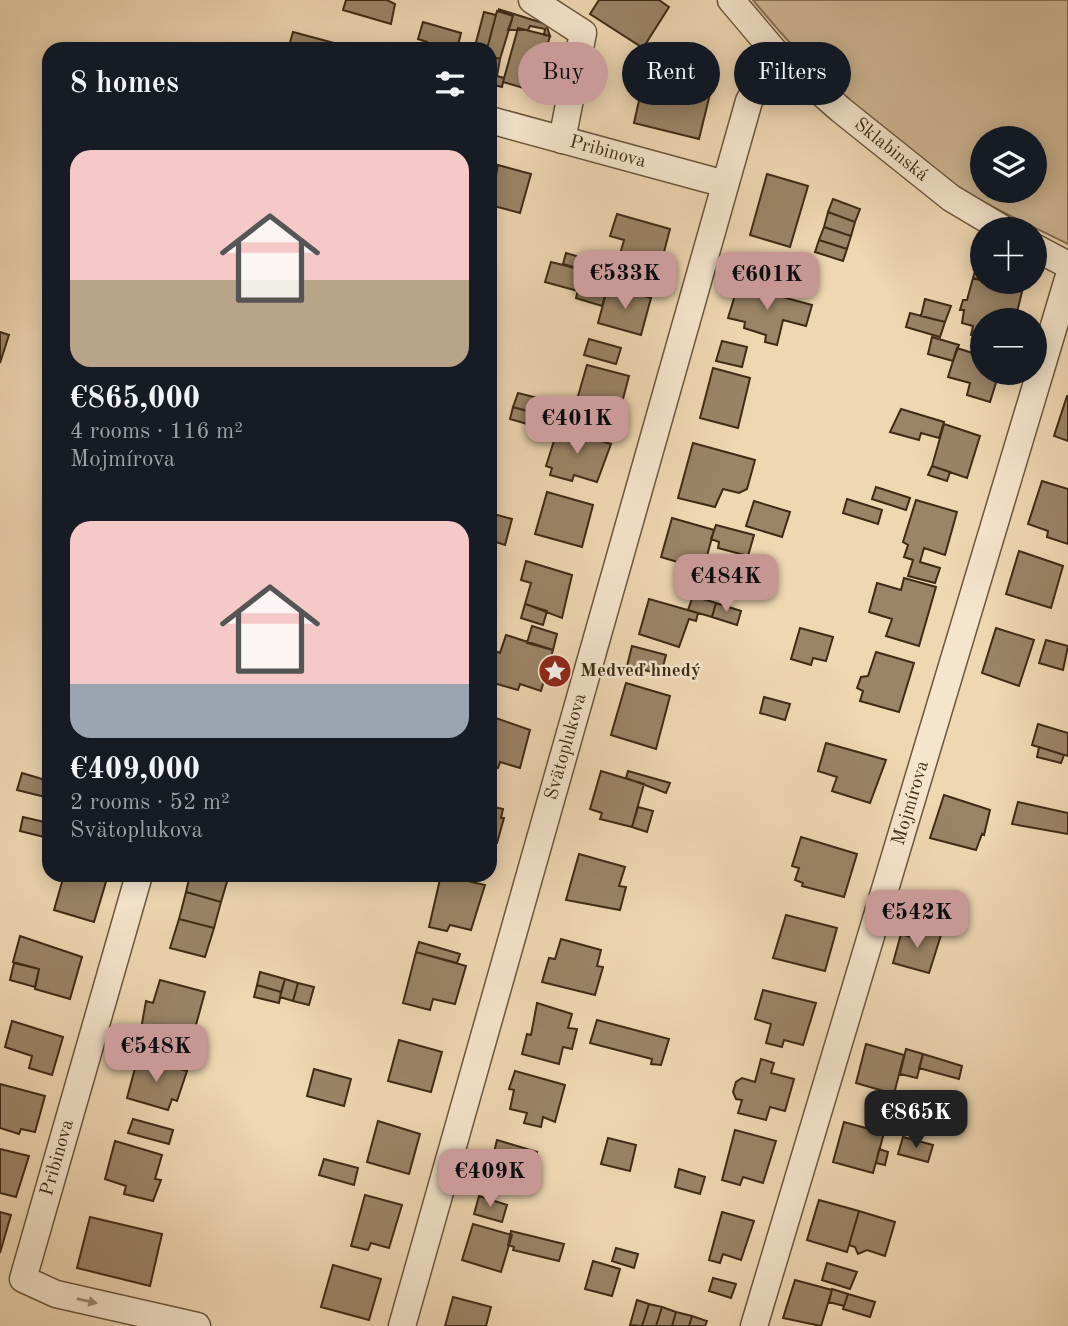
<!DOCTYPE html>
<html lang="en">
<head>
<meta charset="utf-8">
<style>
	body { margin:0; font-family:"Old Standard TT",serif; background:#20242c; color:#f1f3f6; height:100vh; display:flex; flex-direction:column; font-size:26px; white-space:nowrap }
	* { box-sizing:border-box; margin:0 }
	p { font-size:23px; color:#9ea1a6 }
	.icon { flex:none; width:38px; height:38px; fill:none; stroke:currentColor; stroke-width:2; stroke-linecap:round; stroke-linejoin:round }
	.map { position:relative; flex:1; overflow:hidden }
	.side { position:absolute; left:42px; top:42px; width:455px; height:840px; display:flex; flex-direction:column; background:#171b24; border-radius:21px; box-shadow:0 4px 18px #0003 }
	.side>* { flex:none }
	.guide { position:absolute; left:518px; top:42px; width:444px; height:63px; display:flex; gap:14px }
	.tools { position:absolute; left:970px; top:126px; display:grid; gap:14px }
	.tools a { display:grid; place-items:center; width:77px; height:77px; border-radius:50%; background:#171b24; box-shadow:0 4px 18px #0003; font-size:35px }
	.price { position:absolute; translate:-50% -60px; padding:0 16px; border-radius:14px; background:#c59692; color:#111; font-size:23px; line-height:46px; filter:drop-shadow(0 2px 4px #0008) }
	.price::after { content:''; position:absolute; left:50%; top:42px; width:21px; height:16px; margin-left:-10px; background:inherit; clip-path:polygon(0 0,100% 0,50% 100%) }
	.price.selected { background:#222; color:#fff }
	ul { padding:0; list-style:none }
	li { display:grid; align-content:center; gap:14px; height:371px; padding:0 28px }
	li span { display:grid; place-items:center; height:217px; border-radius:21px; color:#555 }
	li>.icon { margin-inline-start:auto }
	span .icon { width:126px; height:126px; fill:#fffc; stroke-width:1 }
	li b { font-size:30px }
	h2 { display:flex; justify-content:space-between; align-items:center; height:84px; padding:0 28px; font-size:30px }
	.chip { padding:0 24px; border-radius:32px; background:#171b24; box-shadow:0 4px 18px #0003; font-size:24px; line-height:63px }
	.chip.selected { background:#c59692; color:#111 }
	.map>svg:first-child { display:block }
	.green { fill:#d1ba97; stroke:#887256; stroke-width:2; fill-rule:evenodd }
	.building { fill:#9b8467; stroke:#3f2b15; stroke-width:2 }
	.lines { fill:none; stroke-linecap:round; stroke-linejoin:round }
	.minor-casing { stroke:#6b563c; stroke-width:29 }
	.minor { stroke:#f5e5cd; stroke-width:26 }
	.oneway { fill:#9a8871 }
	.labels { text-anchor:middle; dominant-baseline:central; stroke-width:5; stroke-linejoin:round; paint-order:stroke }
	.street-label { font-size:19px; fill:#3f2b15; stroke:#f5e5cd }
	.poi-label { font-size:19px; font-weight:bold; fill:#3f2b15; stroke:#f5e5cd; text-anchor:start }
</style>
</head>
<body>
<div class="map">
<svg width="1068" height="1326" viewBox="0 0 1068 1326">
	<rect width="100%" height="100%" fill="#efd7b2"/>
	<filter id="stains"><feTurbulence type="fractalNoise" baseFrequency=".00286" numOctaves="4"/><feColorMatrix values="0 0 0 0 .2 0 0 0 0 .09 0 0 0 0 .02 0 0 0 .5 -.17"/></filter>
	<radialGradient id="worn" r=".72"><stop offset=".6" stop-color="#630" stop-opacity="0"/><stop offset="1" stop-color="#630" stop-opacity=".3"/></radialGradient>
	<path class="green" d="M753 0H1068V244C1022 221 973 200 931 170 865 121 805 64 753 0ZM982 138H1034V191H982Z"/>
	<path class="building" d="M346 0H387L395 4 391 24 343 10Z
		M599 0H659L669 7 643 48 590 14Z
		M498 9 546 24 550 36 544 35 545 29 530 26 528 30H508L513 16Z
		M497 11 513 16 500 59 490 56V49H487Z
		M484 12 496 15 487 49 475 46Z
		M423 22 461 33 457 49H425L427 42 418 39Z
		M518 28 550 36 534 91 503 82Z
		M293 32 334 43 332 49H288Z
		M490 56 500 59 497 76 504 78 502 87 490 84Z
		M644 78 710 94 699 139 634 123Z
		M498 165 531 174 520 213 490 205Z
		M490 168 497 170 490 194Z
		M767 174 808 186 790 247 750 235Z
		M833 199 860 209 855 222 828 212Z
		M828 212 855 222 851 236 824 227Z
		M617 214 670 229 658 275 639 270 637 275 616 269 624 240 610 236Z
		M824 227 851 236 847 249 819 240Z
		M819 240 847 249 843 261 815 252Z
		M566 253 597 262 594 273 563 264Z
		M551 262 583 270 578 291 545 282Z
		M977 264 982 266V280L973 278Z
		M583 270 610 278 602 306 576 298Z
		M973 278 1022 292 1015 320H982V338L971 335 973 326 962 323 964 310H960L963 300H967Z
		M738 285 812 305 806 326 783 320 777 345 765 342 766 335 744 328 745 322 728 318Z
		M608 286 651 298 641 335 598 323Z
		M925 299 951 306 945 322 921 316Z
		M910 313 945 322 940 337 906 327Z
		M0 332 9 335 0 363Z
		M932 337 959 345 953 361 928 354Z
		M589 339 621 348 616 364 584 355Z
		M722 341 747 347 742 367 716 361Z
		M957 348 982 356V373H999L990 402 967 395 970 383 948 377Z
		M587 365 629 376 619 414 601 410 598 416 586 414 588 406 576 403Z
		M713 368 750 378 738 428 700 418Z
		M518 393 557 403 552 418 513 407Z
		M1067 396H1068V441L1054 436Z
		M513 407 552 418 548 430 510 419Z
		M901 409 944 422 939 438 921 433 919 440 890 432Z
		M944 424 980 436 967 478 932 466Z
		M558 428 611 444 597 482 574 475 572 481 550 475 552 468 546 466Z
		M693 443 755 460 747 489 739 493 723 489 715 507 678 498Z
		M932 466 950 472 947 481 928 475Z
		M1042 481 1068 489V544L1047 537 1048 531 1028 524Z
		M876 487 910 498 906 510 872 499Z
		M547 492 593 505 582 547 535 534Z
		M847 499 882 510 878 524 843 513Z
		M916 500 957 512 945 555 924 548 920 562 940 568 935 583 908 576 913 560 904 557 908 545 903 542Z
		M754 501 790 512 782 537 746 526Z
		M490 513 512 519 505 545 490 540Z
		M672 518 714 530 701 578 679 572 681 563 661 557Z
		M716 525 754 535 748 556 718 548 719 542 711 539Z
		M1019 551 1063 566 1051 608 1006 594Z
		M526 561 572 575 562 618 525 604 531 583 521 580Z
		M904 578 936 587 919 646 886 636 892 619 869 612 877 583 901 590Z
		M693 596 716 603 712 617 688 610Z
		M649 599 698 613 696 621 689 619 679 647 639 634Z
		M716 603 741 611 737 625 712 617Z
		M525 604 547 611 543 625 521 618Z
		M532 626 557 634 553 650 527 643Z
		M800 628 833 637 826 661 813 658 811 665 791 659Z
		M996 628 1034 640 1019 686 982 673Z
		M506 635 553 650 541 691 520 684 518 690 490 682V649L500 653Z
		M1046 640 1068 646 1063 670 1039 663Z
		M632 646 666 655 661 674 627 666Z
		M876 652 914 663 899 712 860 701 863 691 857 688 861 677 868 676Z
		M626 683 670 696 656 749 611 735Z
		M764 697 790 704 785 720 760 713Z
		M490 716 530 730 520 768 500 762 498 768 490 765Z
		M1038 724 1068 733V756L1032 745Z
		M826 743 886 760 870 803 832 791 837 777 818 771Z
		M1039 747 1064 755 1061 763 1037 757Z
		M601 771 644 784 632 827 600 819 602 813 590 809Z
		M628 771 670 783 666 793 626 778Z
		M22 773 49 781V798L17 790Z
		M944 795 990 810 984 835 982 834 976 850 930 838Z
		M1018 802 1068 813V834L1012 824Z
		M490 806 503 809 501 818H504L497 843 490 841Z
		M638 807 653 811 647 832 632 827Z
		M23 817 49 823 48 838 20 831Z
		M801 837 857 854 844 897 802 886 803 883 795 880 799 868 792 866Z
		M579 854 625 867 619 886 626 887 620 910 566 900Z
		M64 875H108L94 922 54 910Z
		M190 875H229L221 902 186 892Z
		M441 875 485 885 471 930 450 925 447 931 429 927Z
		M186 892 221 902 214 928 179 919Z
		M786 915 837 928 825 971 773 958Z
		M179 919 214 928 205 957 170 948Z
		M915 928 941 935 929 973 893 963 901 934 911 937Z
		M20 936 82 957 70 999 35 989 39 969 13 962Z
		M561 939 601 950 597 966 603 967 595 995 542 982 549 958 555 959Z
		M419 942 460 954 457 963 416 952Z
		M416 952 466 966 455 1004 433 999 430 1010 403 1003Z
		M14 963 39 969 35 987 10 980Z
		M260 972 285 979 281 992 257 985Z
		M285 979 298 983 293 1001 280 997Z
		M160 980 205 992 191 1043 144 1034 141 1029 146 1001 153 1003Z
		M298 983 314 987 309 1005 293 1001Z
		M257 985 281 992 279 1003 254 997Z
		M763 990 816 1003 803 1045 784 1040 782 1047 766 1043 771 1024 755 1019Z
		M537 1003 572 1014 568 1028 577 1029 572 1049 563 1047 559 1064 522 1054 527 1034 531 1035Z
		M597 1020 669 1039 661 1065 651 1064 652 1059 590 1043Z
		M12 1021 63 1037 52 1075 29 1068 32 1056 5 1047Z
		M399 1040 442 1052 431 1092 388 1081Z
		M866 1044 904 1055 894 1094 856 1083Z
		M906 1049 923 1054 917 1078 900 1074Z
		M923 1054 962 1066 959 1079 919 1068Z
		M138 1057 187 1071 177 1101 172 1099 168 1110 127 1098Z
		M761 1059 774 1063 771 1073 794 1079 785 1111 770 1107 766 1120 738 1113 742 1100 736 1099 733 1092 736 1082 742 1078 755 1082Z
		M314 1069 351 1079 344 1106 307 1096Z
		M515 1071 565 1085 555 1122 543 1117 541 1127 524 1123 527 1113 510 1109 514 1090 509 1089Z
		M0 1084 45 1096 35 1132 21 1129 19 1134 0 1128Z
		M133 1119 173 1130 169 1144 128 1133Z
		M378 1121 420 1134 409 1174 367 1162Z
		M844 1122 884 1133 873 1173 833 1162Z
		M735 1130 776 1141 763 1183 743 1177 740 1185 722 1180Z
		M903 1137 933 1145 928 1162 898 1154Z
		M608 1138 636 1145 630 1171 601 1164Z
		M497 1140 537 1152 526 1192 487 1181Z
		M115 1141 162 1155 155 1179 161 1180 153 1201 124 1194 126 1186 105 1179Z
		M0 1149 29 1156 16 1197 0 1193Z
		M879 1149 888 1152 885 1165 876 1163Z
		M324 1159 358 1168 354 1185 319 1175Z
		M679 1169 705 1177 700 1194 675 1187Z
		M365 1195 402 1205 389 1248 371 1243 368 1250 351 1246Z
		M479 1196 507 1205 502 1222 474 1214Z
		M819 1200 859 1211 847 1252 807 1240Z
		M859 1211 895 1222 885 1256 867 1250 858 1254 855 1247 849 1245Z
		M0 1212 11 1215 0 1253Z
		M722 1212 754 1221 741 1260 723 1254 720 1263 709 1260Z
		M90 1217 162 1234 150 1286 77 1268Z
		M473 1224 512 1235 501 1272 462 1260Z
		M511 1231 564 1244 559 1261 513 1250 514 1247 508 1245Z
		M616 1248 638 1254 634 1268 612 1261Z
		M593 1261 620 1269 612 1296 585 1289Z
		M827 1263 857 1272 850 1289 822 1280Z
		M333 1265 381 1279 369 1320 321 1307Z
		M713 1278 736 1284 731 1298 709 1291Z
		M795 1280 832 1290 821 1326 783 1318Z
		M832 1289 848 1294 844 1306 829 1302Z
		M848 1294 875 1302 870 1317 843 1309Z
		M453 1297 491 1307 486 1326H445Z
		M637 1300 649 1304 642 1326 630 1325Z
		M649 1304 662 1307 656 1326H642Z
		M662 1307 676 1312 672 1326H656Z
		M676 1312 692 1316 689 1326H672Z
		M692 1316 707 1321 705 1326H689Z"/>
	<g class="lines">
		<defs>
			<g id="minor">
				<path d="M532 0 583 33 562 140"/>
				<path id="s1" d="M731 0 775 52 841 110 951 198 1003 229"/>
				<path id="s2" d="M490 120 725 184"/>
				<path d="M1034 247 1068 265"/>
				<path d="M139 875 23 1279 56 1294 197 1326"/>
				<path id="s3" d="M402 1326 749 101 775 52"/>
				<path id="s4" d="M754 1326 1068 279"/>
			</g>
		</defs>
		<use href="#minor" class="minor-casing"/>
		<use href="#minor" class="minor"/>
	</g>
	<defs><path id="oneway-solid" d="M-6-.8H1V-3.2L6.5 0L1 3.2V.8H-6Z" transform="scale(1.75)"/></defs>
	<use class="oneway" href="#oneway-solid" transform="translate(87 1301) rotate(13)"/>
	<defs>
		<symbol id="sight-disc" viewBox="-11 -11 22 22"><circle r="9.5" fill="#8f2418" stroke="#f5e5cd"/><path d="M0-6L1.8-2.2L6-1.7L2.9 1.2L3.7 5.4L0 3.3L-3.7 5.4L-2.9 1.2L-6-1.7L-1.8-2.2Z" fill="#fff"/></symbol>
	</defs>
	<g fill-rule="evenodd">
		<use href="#sight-disc" x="536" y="652" width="38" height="38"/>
	</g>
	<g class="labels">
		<g class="street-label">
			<text stroke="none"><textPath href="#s1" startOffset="220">Sklabinská</textPath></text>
			<text stroke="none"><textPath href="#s2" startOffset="122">Pribinova</textPath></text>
			<text stroke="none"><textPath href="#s3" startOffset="602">Svätoplukova</textPath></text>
			<text stroke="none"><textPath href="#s4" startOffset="546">Mojmírova</textPath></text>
			<text transform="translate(58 1158) rotate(-74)">Pribinova</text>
		</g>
		<g class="poi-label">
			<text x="580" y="671">Medveď hnedý</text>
		</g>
	</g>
	<rect width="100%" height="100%" filter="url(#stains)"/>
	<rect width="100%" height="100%" fill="url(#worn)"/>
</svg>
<div class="tools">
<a><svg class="icon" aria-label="layers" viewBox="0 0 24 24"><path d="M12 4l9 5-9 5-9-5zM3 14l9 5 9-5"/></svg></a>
<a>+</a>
<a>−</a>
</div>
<b class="price" style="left:625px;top:311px">€533K</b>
<b class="price" style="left:767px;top:312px">€601K</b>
<b class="price" style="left:577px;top:456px">€401K</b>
<b class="price" style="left:726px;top:614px">€484K</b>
<b class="price" style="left:917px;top:950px">€542K</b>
<b class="price" style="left:156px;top:1084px">€548K</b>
<b class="price selected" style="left:916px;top:1150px">€865K</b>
<b class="price" style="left:490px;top:1209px">€409K</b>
<div class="guide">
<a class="chip selected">Buy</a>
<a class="chip">Rent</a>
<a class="chip">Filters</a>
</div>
<section class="side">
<h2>8 homes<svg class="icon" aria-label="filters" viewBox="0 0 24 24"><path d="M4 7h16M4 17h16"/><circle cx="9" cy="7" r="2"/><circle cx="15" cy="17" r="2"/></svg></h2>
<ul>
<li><span style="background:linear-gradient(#f6c9c9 60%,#b9a48a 0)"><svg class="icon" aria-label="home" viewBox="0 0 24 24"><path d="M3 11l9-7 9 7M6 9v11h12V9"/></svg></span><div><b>€865,000</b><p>4 rooms · 116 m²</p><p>Mojmírova</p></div></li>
<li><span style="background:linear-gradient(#f6c9c9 75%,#9aa5b1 0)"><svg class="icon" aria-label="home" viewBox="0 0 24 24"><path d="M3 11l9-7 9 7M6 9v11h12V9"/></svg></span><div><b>€409,000</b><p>2 rooms · 52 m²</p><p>Svätoplukova</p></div></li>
</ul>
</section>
</div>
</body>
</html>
